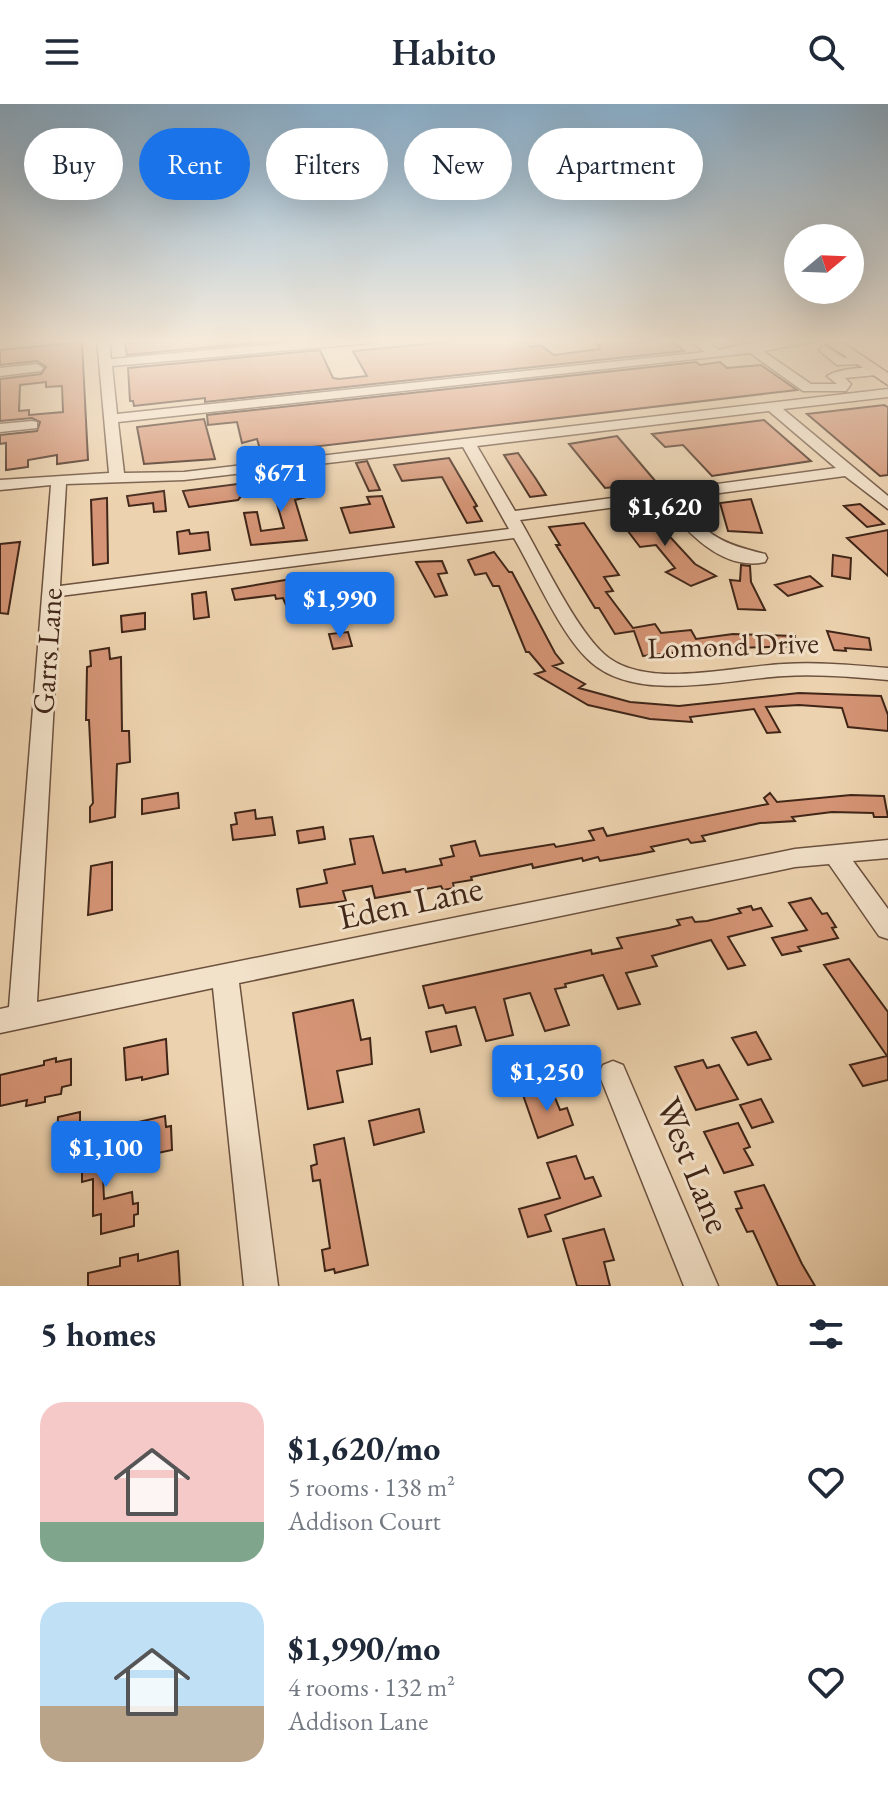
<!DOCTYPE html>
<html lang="en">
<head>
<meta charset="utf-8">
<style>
	body { margin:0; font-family:"EB Garamond",serif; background:#f2f2f3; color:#1f2937; height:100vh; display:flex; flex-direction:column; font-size:30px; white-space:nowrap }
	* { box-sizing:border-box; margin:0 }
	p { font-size:26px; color:#747a83 }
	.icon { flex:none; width:44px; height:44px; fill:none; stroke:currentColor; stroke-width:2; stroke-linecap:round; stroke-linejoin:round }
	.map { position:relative; height:1182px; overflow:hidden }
	.sheet { display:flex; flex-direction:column; background:#fff; flex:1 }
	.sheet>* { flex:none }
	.hud { position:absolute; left:24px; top:24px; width:840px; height:72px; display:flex; gap:16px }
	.needle { width:52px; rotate:71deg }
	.tools { position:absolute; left:784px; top:120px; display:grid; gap:16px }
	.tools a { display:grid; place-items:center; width:80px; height:80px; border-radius:50%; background:#fff; box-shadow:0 8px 32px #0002; font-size:40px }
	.price { position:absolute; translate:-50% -68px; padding:0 18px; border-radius:8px; background:#1a73e8; color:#fff; font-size:26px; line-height:52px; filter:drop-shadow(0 2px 4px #0008) }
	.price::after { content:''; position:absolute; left:50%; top:48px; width:24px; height:18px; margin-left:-12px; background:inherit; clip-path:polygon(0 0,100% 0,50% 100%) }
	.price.current { background:#222; color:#fff }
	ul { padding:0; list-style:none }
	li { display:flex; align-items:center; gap:24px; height:200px; padding:0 40px }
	li span { display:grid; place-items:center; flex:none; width:224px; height:160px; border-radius:24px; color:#555 }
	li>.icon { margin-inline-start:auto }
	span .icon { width:96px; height:96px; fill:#fffc; stroke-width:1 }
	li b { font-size:34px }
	h2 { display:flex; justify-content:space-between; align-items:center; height:96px; padding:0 40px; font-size:34px }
	.chip { padding:0 28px; border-radius:36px; background:#fff; box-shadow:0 8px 32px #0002; font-size:28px; line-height:72px }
	.chip.current { background:#1a73e8; color:#fff }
	header { display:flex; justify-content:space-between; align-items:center; height:104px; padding:0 40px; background:#fff; font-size:36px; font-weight:600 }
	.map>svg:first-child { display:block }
	.building { fill:#d49475; stroke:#402618; stroke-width:2; fill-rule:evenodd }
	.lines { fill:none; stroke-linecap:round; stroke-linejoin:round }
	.minor-casing { stroke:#6b513e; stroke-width:3 }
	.major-casing { stroke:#402618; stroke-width:3 }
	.minor { fill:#f3e2ca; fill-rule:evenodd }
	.major { fill:#ecd2ae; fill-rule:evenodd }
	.labels { text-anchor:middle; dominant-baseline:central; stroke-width:6; stroke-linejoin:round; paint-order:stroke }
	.street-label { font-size:30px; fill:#402618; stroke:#f3e2ca }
	.near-street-label { font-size:36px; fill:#402618; stroke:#f3e2ca }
</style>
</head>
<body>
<header><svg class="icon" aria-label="menu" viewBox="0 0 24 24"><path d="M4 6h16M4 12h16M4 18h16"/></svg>Habito<svg class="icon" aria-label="search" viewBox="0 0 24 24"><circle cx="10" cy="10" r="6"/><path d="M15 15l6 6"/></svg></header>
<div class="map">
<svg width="888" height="1182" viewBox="0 0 888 1182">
	<rect width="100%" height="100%" fill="#ecd2ae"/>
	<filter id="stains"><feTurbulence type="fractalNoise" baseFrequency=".0025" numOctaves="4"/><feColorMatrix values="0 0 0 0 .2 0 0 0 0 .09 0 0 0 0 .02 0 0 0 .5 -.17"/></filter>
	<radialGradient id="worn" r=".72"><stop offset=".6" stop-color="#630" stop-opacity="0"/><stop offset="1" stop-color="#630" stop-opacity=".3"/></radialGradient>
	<path class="building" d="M156 235H294L127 251 125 240Z
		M476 235H513L517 239 526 238 530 243 540 241 554 251 600 245 595 235H625L628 238 670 235 684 247 205 298V294L134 302 133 297H130L128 264 320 246 333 274 339 275 367 272 353 247Z
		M82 238 88 356 57 360V351L28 356V363L6 366V339L0 340V331L37 327 40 318 32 314 0 317V275L41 270 46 263 37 257 0 261V246ZM46 278V283L62 282 63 308 29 311V306L19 307 20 281Z
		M696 258 700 261 720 258 727 264 761 261 797 286 261 349 257 335 242 339 237 318 208 321 207 311Z
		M884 301 888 303V371L880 372 807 310Z
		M204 315 215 355 144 360 137 323Z
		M764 316 811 357 712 372 683 341 665 343 652 330Z
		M617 332 657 379 605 384 569 340Z
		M518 349 536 375 546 391 530 393 504 351Z
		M449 354 477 402 474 403 482 417 467 419 442 373 402 377 394 361Z
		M367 357 380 386 369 387 356 359Z
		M302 372 310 392 295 396 307 436 251 441 244 409 257 408 261 427 284 424 270 376Z
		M253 378 238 396 189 403 183 387Z
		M164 387 166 407 154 408 153 399 129 402 127 392Z
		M382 392 394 423 350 429 341 404 370 400 367 393Z
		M107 394 108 459 93 461 91 396Z
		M751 395 762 429 728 427 720 399Z
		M860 400 884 420 867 423 844 402Z
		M648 409 695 460 716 472 691 482 666 468 675 464 656 441 640 443 618 414Z
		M584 419 619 471 604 473 613 487 606 488 633 524 655 520 661 529 691 526 696 535 733 530 795 532V542L712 545 643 552 634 527 615 530 599 504H595L556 441H560L549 423Z
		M189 426 190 430 208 428 210 446 179 450 177 428Z
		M888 426V472L847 434Z
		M20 438 8 510 0 509V440Z
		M494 448 509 468H512L555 549 563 559 553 562 585 580 579 584 630 598 679 602 799 589 881 592 888 611V627L848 623 842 604 799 601 766 603 780 628 767 629 754 605 690 613 692 618 650 615 588 601 535 570 545 567 529 548H526L499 482H493L486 469 475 471 468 456Z
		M833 451 851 454 850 475 832 472Z
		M442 457 447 469 438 470 447 491 435 493 416 458Z
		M741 461 750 462 751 478 765 506 738 505 730 476 740 477Z
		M348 469 360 501 307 508 306 503 288 506 283 494 276 495 275 491 235 496 232 485 315 471V474Z
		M810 472 822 482 788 492 775 481Z
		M206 488 209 513 194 515 192 490Z
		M145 509V525L122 528 121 512Z
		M827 527 869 534 871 546 845 544 846 547 834 546Z
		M348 528 352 542 333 545 329 530Z
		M109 544 110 555 121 553 122 627H129L130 658 117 660 115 713 90 718V703L93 699 89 616H86L87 563 91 562 90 547Z
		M178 689 179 704 142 710V695Z
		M770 689 777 698 851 691 884 692 888 713H874L873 709 832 708 792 713 795 717 760 719 702 732 705 737 691 739 688 735 651 743 654 747 640 750 600 757 598 753 583 757 582 754 533 764 532 760 471 773 472 776 453 779 454 784 443 786 441 782 375 794 372 782 343 787 346 797 300 803 297 785 327 779 324 766 355 760 350 735 373 732 383 769 405 765 406 768 442 761 440 755 454 752 451 742 475 737 480 752 554 740 556 743 594 736 589 727 603 724 607 732 768 700 764 694Z
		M255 706 256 715 272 713 275 731 233 736 231 721 237 720 235 709Z
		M323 723 325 735 299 739 297 727Z
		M112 758V806L88 811 91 762Z
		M811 794 822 810 827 809 836 823 832 824 838 834 798 843 801 847 782 851 772 834 807 826 789 799Z
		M751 802 753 806 761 804 772 822 728 833 745 861 728 865 711 836 652 852 657 862 626 869 640 900 618 905 603 871 565 880 566 883 555 885 569 921 545 927 530 889 504 895 513 931 486 937 475 903 446 909 443 901 429 904 423 882 591 846 592 850 622 844 617 834 669 824 680 821 677 816 692 813 695 818 707 817 741 809 738 805Z
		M849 855 888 908V976L863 982 850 961 887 952 824 861Z
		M353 896 361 936 370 934 372 960 337 967 343 998 308 1005 293 909Z
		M456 922 461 941 431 948 426 928Z
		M756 928 771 955 748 961 732 934Z
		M166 935 168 970 142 976V973L126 976 124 944Z
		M56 954V958L71 955V981L62 983 61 990 45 993V998L26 1002 27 996 0 1002V971L44 961V957Z
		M703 956 707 964 719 961 738 995 696 1006 675 963Z
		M551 984 560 1006 567 1004 573 1021 538 1034 523 991Z
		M761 995 773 1018 752 1024 740 1001Z
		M419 1005 424 1028 374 1041 369 1017Z
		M80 1008V1037L57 1042 58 1013Z
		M165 1012 166 1023 171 1022 172 1046 134 1054V1033L126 1035 125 1021Z
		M738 1019 750 1043 744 1045 753 1061 724 1069 704 1028Z
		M344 1034 368 1161 335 1169 334 1165 325 1167 322 1146 330 1144 320 1076 313 1077 311 1062 317 1060 314 1041Z
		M110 1035V1071L103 1073 104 1095 132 1088 133 1100 138 1099V1110L134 1111V1122L101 1130V1110L93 1112V1075L82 1078V1042Z
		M576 1052 585 1075 593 1073 601 1092 545 1111 551 1127 528 1133 519 1105 560 1094 547 1059Z
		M764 1081 802 1160 815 1182H778L753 1127 747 1128 736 1105 742 1104 735 1088Z
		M604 1125 614 1156 604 1158 610 1182H577L563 1135Z
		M178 1147 180 1182H88V1169L120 1162V1154L138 1150V1157Z"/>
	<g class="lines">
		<defs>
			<path id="minor" d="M97 235H109L111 255 329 235H376L370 239 112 262 117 310 705 248 687 235H702L719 246 750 239 829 235 763 247 811 280H837L827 272C838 265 871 260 882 267L876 271 845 274 851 280 846 287H803L750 249 118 318 124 369 184 368 888 285V293L783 305 888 392V405L845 372 676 395C708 431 718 439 765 450L767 454 765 458C721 468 685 425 661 397L520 416C541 452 575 524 604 550 645 587 734 562 784 560 818 558 853 561 888 564V576C853 573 818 570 784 572 728 575 639 599 592 559 562 534 535 470 514 434L60 492 37 898 795 745 888 736V754L853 757 888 805V835L879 832 829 760 795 763 239 879 278 1182H244L213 884 0 929V905L9 903 51 381 0 386V376L109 369ZM769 307 836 364 515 407 477 342ZM463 343 509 425 60 482 66 380 184 376Z
				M825 242 844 254 859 252 865 256 859 260 837 261 819 246Z
				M37 260 43 264 41 267 0 272V264Z
				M32 317 37 318V324L0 328V320Z
				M613 957 623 961 718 1182H684L599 970 603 961Z"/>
			<path id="major" d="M820 235H837L888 269V281Z"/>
		</defs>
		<use href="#minor" class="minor-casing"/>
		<use href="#major" class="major-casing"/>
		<use href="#minor" class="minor"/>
		<use href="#major" class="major"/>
	</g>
	<linearGradient id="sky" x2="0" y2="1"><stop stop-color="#8ab4d4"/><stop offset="0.59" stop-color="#f6ebdb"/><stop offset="1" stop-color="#f6ebdb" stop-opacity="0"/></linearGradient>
	<rect width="888" height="401" fill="url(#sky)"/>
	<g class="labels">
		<g class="street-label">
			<text transform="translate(733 541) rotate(-2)">Lomond Drive</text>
			<text transform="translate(47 547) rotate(-86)">Garrs Lane</text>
		</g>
		<g class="near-street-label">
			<text transform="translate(410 798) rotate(-12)">Eden Lane</text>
			<text transform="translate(694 1061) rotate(68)">West Lane</text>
		</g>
	</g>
	<rect width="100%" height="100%" filter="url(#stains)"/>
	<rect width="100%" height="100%" fill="url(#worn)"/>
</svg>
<div class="tools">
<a><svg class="needle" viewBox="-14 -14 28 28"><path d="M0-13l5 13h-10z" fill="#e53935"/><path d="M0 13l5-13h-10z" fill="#747a83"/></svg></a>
</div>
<b class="price" style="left:281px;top:410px">$671</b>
<b class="price current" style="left:665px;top:444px">$1,620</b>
<b class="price" style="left:340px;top:536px">$1,990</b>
<b class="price" style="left:547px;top:1009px">$1,250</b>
<b class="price" style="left:106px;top:1085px">$1,100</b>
<div class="hud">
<a class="chip">Buy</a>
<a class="chip current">Rent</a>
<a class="chip">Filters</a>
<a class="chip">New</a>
<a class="chip">Apartment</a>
</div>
</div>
<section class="sheet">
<h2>5 homes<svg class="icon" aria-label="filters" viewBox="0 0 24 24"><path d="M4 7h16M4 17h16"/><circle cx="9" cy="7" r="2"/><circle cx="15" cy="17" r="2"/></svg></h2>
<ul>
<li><span style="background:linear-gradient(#f6c9c9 75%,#7fa58c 0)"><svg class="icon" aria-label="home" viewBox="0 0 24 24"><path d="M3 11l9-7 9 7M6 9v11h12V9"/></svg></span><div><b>$1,620/mo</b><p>5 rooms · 138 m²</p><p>Addison Court</p></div><svg class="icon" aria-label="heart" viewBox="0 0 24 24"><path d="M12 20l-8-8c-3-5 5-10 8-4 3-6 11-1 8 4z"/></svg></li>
<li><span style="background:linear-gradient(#bfe0f5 65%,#b9a48a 0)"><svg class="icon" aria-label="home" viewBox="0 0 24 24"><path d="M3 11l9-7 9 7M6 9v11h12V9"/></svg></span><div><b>$1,990/mo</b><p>4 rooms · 132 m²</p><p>Addison Lane</p></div><svg class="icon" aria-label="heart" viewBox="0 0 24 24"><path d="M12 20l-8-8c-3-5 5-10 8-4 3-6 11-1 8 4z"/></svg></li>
</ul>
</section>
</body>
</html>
